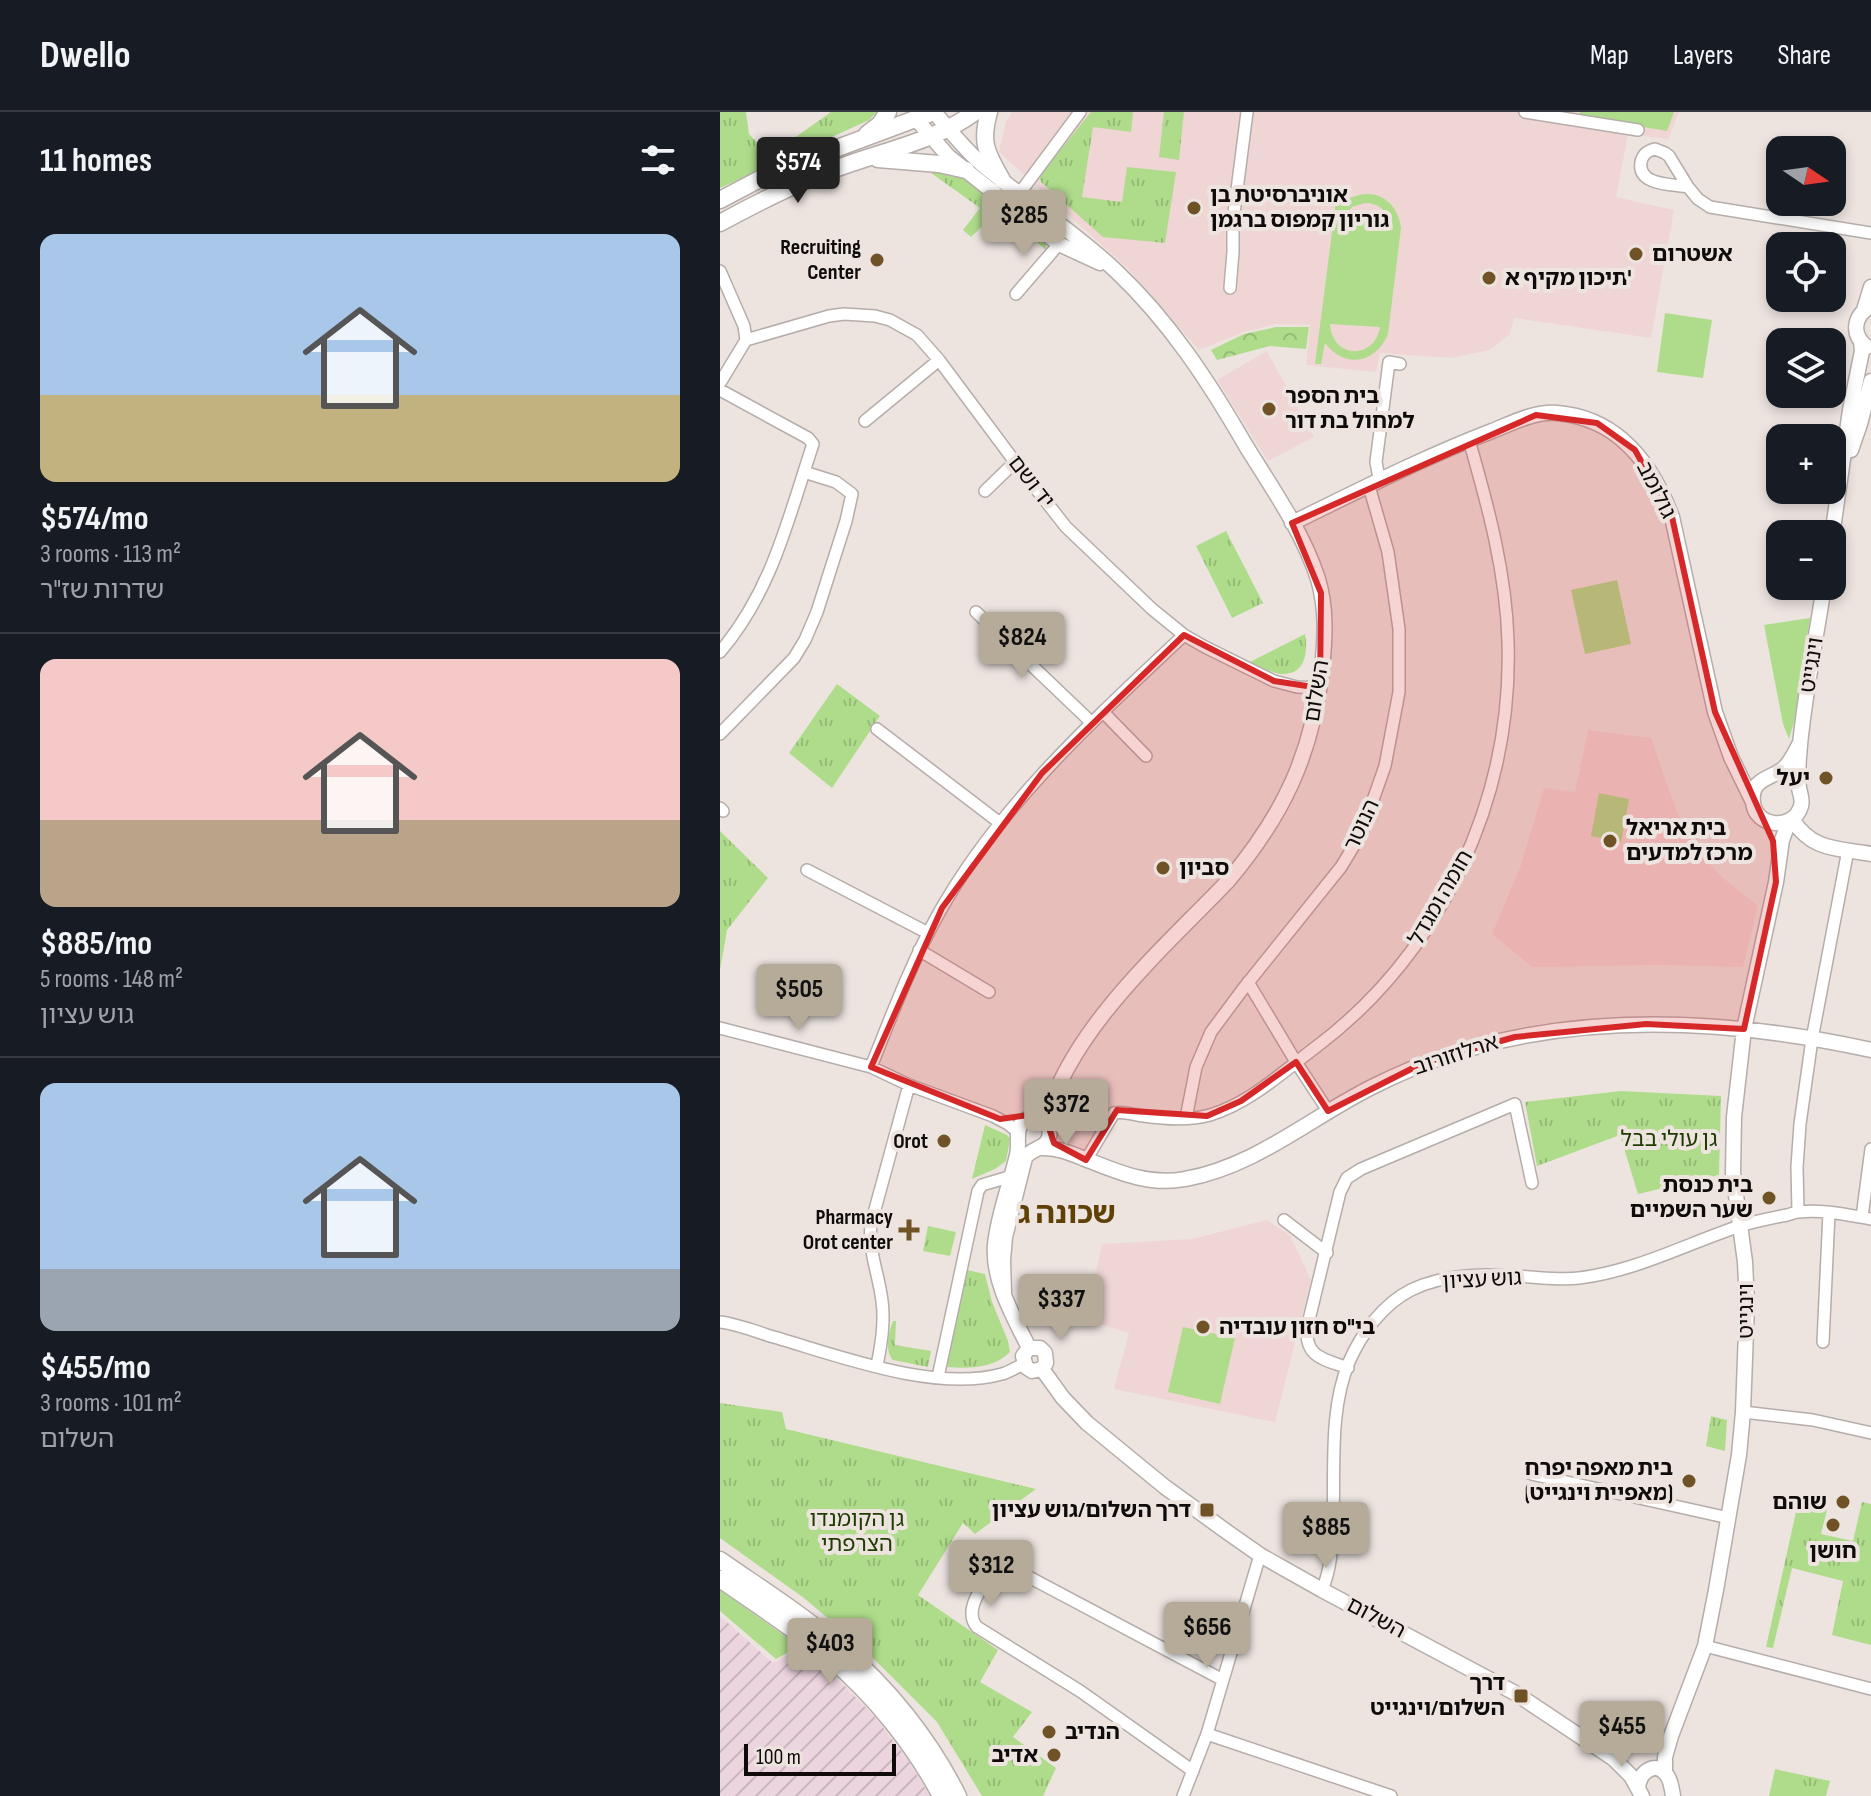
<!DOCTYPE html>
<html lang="en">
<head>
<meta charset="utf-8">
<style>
	body { margin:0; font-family:"Sofia Sans Condensed","Noto Sans Hebrew",sans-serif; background:#20242c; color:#f1f3f6; height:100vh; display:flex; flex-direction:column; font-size:30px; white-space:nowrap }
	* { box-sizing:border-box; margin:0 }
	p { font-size:26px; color:#9ea1a6 }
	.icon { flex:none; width:44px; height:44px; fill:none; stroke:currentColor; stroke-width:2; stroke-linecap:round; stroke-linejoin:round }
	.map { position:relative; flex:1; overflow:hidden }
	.drawer { display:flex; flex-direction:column; background:#171b24; width:720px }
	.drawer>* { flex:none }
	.needle { width:52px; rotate:103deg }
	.buttons { position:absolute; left:1046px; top:24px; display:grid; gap:16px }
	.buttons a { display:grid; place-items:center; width:80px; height:80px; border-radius:16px; background:#171b24; box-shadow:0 4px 12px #0003; font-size:40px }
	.scale { position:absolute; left:24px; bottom:20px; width:152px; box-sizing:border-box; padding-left:8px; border:4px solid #0e0b0a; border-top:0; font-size:22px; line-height:28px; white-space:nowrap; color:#0e0b0a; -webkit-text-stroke:6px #ede4e0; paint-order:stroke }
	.price { position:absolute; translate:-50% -68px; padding:0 18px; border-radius:8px; background:#b6ab98; color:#111; font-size:26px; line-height:52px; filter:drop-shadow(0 2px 4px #0008) }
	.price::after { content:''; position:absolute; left:50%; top:48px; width:24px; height:18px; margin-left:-12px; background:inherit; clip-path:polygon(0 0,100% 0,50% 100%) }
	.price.selected { background:#222; color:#fff }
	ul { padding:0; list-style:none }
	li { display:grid; align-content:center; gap:16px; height:424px; padding:0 40px }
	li+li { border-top:2px solid #363941 }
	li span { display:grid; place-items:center; height:248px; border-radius:16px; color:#555 }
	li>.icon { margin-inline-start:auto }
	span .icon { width:144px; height:144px; fill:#fffc; stroke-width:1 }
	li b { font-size:34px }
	h2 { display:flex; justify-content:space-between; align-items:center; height:96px; padding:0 40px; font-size:34px }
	header { display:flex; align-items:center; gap:48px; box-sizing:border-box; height:112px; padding:0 40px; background:#171b24; border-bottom:2px solid #363941 }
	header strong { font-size:38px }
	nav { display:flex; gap:44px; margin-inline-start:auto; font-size:28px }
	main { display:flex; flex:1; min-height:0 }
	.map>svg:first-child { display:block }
	.industrial { fill:url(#industrial-furrows) }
	.education { fill:#f0d5d5 }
	.grass { fill:#afdc8b; fill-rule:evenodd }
	.forest { fill:url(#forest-crowns) }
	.park { fill:url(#park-tufts) }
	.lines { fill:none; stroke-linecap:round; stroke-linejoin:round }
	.minor-casing { stroke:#b5ada9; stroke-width:14 }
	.tertiary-casing { stroke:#b5ada9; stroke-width:17 }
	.secondary-casing { stroke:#b5ada9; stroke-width:19 }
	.minor { stroke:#fff; stroke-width:11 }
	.tertiary { stroke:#fff; stroke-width:14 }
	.secondary { stroke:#fff; stroke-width:16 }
	.marked { fill:#d62828; fill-opacity:0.2; stroke:#d62828; stroke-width:6; stroke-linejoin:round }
	.poi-dot { fill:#6f5326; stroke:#ede4e0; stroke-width:3 }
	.labels { text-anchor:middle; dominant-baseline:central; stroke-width:8; stroke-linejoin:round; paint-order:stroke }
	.poi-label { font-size:22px; font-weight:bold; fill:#0e0b0a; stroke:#ede4e0; text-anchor:end }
	.street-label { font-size:22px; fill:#0e0b0a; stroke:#ede4e0 }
	.park-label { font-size:22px; fill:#1f3b00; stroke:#ede4e0 }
	.district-label { font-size:30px; font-weight:bold; fill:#5f4106; stroke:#ede4e0 }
</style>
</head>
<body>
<header>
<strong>Dwello</strong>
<nav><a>Map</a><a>Layers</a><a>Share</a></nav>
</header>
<main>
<section class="drawer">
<h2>11 homes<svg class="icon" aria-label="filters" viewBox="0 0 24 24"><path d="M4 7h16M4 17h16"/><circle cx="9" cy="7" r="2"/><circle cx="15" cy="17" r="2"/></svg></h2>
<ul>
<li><span style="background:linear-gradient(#a9c7e8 65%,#c2b280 0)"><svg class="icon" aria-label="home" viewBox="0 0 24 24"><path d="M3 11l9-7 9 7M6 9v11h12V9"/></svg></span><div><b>$574/mo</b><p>3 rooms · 113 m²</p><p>שדרות שז&quot;ר</p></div></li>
<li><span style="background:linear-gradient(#f6c9c9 65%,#b9a48a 0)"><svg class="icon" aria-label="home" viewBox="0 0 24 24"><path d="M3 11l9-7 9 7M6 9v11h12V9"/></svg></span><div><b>$885/mo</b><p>5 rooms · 148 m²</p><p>גוש עציון</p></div></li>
<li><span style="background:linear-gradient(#a9c7e8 75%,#9aa5b1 0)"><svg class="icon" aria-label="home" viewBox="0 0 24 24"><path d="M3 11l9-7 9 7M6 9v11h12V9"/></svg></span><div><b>$455/mo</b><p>3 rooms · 101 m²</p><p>השלום</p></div></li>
</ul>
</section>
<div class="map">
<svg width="1151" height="1684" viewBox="0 0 1151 1684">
	<defs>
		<pattern id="industrial-furrows" width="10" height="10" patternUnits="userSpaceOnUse" patternTransform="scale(2)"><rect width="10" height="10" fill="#edd5e0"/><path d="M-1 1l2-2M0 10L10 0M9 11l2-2" fill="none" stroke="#cab6bf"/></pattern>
		<pattern id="forest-crowns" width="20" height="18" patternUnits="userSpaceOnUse" patternTransform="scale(2)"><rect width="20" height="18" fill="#afdc8b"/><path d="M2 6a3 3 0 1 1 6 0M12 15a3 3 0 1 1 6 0" fill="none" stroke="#95bb77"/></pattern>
		<pattern id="park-tufts" width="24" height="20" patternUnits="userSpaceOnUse" patternTransform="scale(2)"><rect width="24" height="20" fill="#afdc8b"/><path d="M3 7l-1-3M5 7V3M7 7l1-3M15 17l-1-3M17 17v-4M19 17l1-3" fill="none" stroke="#95bb77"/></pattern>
	</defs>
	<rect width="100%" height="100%" fill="#ede4e0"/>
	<path class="industrial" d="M0 1504 53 1551 85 1534 154 1604 188 1648 210 1684H0Z"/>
	<path class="education" d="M292 0H959L948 27 908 22 896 85 954 98 931 226 794 206 790 222 770 238 731 246 660 241 656 260 586 253 590 213 556 212 524 220 479 238 407 156 279 40 286 9Z
		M547 239 594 325 548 349 497 268Z
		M868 618 931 626 955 695 965 718 979 741 1003 766 1038 794 1023 855 941 853 812 855 772 822 800 756 824 676 855 680Z
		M547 1108 570 1123 591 1168 555 1310 394 1277 409 1221 366 1208 382 1132 472 1127Z"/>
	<path class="grass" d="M860 0H954L947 19 859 4Z
		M617 82 623 83 622 91C648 72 677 84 681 116L668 222C655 253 624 256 605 231L601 252H595ZM645 91C658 91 667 98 671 111L624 105 632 95ZM610 212 659 215 660 216C653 249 612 246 610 212Z
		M945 201 992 208 983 266 937 260Z
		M897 468 911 532 865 542 851 478Z
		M1090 506 1074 610 1069 627 1063 612 1044 513Z
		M879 681 909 687 901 730 871 724Z
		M463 1215 515 1226 500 1292 448 1280Z
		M0 1478 79 1534 56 1547 0 1499Z"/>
	<path class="forest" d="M556 215H589L586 237 550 234 497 248 491 238 524 222Z"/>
	<path class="park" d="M0 0H26L29 22 49 44 111 0H157L149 8 0 76Z
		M371 0H413L411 20 373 15 362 85 402 90 407 55 456 60 445 131 383 125 321 70 319 65Z
		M444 0H464L459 48 439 45Z
		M225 57C246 60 306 113 326 129V138L279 98 251 125 243 118 260 96 211 61Z
		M506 419 543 491 512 506 476 434Z
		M585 522C588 539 586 563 562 562 551 561 540 554 530 550Z
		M117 572 160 604 112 676 69 641Z
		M0 719 48 766 7 818 0 858Z
		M901 979 1001 984 999 1063 918 1082 900 1023 817 1054 805 990Z
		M265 1013 287 1023 290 1027 286 1049 275 1057 252 1067Z
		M208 1114 236 1120 230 1144 203 1139Z
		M247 1158 265 1162 272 1190 288 1229 290 1240C274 1256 250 1257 228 1255L227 1249Z
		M173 1209H176L175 1233 211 1239 208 1255 173 1248C164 1238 169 1221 173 1209Z
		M0 1291 62 1300 66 1317 316 1377 255 1422 243 1411 198 1483 278 1538 260 1570 312 1600 293 1625 336 1656 323 1684H262L217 1610 143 1536 84 1486 0 1426Z
		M991 1304 1007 1308 1005 1339 986 1334Z
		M1080 1382 1109 1390 1101 1422 1133 1429 1142 1390 1151 1392V1533L1112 1523 1123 1469 1072 1456 1053 1536 1046 1535Z
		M1055 1657 1110 1669 1106 1684H1049Z"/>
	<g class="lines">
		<defs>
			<path id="minor" d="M805 0 918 18
				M935 37 945 41 949 44 968 75C953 72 917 74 921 50 923 42 927 39 935 37Z
				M968 75 978 87 990 95 1151 121
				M299 82 360 0
				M0 159 24 214 26 228 0 271
				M510 176 513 140V109L527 0
				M296 182 339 132
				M26 228 109 204 124 202 155 204 170 208 197 223 219 248 295 350 346 415 432 497 464 523 485 535 554 569 577 575 600 576
				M0 278 88 326 93 332C68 407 52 479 0 540
				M145 309 219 248
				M662 368 658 361 656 350 669 250 680 252
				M265 379 295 350
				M256 500 372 611
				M384 601 426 644
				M157 617 280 711
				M0 622 74 546 85 528 97 500 126 409 132 382 116 370 84 360
				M0 696 3 699
				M87 758 208 821
				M199 838 269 880
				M528 870 576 950 608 999
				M0 916 151 955 189 973 273 1004 288 1012 298 1020
				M151 955C172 902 192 849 220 799 281 691 375 607 464 523
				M466 1006 476 955 491 920 523 877 621 755 641 722 665 654 679 580V517L668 440 649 374
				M366 1048 394 1001C405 999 414 1003 424 1004 445 1007 469 1009 490 1003 530 991 564 959 596 935 722 840 793 686 788 529 786 460 768 394 749 328
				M1078 1100 1077 1055 1080 1012 1092 927 1128 738
				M1142 1105 1151 1037
				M564 1108 607 1141
				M0 1210C16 1212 32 1218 47 1223 114 1242 213 1281 282 1262 289 1260 297 1255 304 1252
				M1103 1230 1109 1101
				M157 1254C161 1233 165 1211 162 1189 159 1163 148 1139 151 1112L189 973
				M628 1256C604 1247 585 1246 587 1216L620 1080 627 1066 641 1057 795 992 812 1071
				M218 1265 258 1079 262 1073 292 1064
				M1023 1300 1093 1308 1151 1321
				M811 1362 1009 1406
				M602 1478C612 1455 612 1431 613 1406 615 1355 609 1298 629 1250 641 1222 663 1192 691 1178 728 1160 771 1162 810 1165 826 1166 843 1168 859 1166 916 1159 966 1132 1020 1114 1035 1109 1051 1106 1067 1103 1071 1102 1075 1100 1079 1100 1102 1097 1128 1103 1151 1107
				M985 1534 1151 1577
				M487 1622 671 1684
				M473 1659 360 1579 257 1515C242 1498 264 1471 276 1457 280 1452 284 1454 290 1455L503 1568
				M463 1684 487 1622 540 1443"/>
			<path id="tertiary" d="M214 0C230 18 245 38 263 53 307 90 355 120 396 159 450 210 489 270 526 334 552 376 583 420 598 467 607 497 605 527 602 557 592 643 563 704 507 770 442 838 351 916 325 1010
				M196 7 229 45 339 132 380 151
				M1144 198 1151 175
				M1147 235C1131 223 1133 204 1151 194
				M1131 338 1140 312 1151 269
				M572 411C638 379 704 345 772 319 792 311 815 299 837 301 899 306 932 352 952 405L995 600 1011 645 1033 690
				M1112 424 1130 298 1142 239 1141 230
				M1080 631C1075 640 1071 650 1063 657 1050 667 1030 667 1033 690 1035 716 1074 719 1081 694 1083 687 1080 682 1079 676 1077 662 1079 646 1080 633 1085 580 1096 527 1104 474
				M1072 707C1092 739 1117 736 1151 742
				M319 1036C336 1035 350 1041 365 1047 398 1060 429 1074 465 1067 535 1055 591 1005 654 974 808 896 986 902 1151 938
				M284 1181 283 1148 285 1125 305 1046C311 1036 323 1038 328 1028 335 1013 317 998 304 1009 294 1017 300 1032 297 1043 290 1073 278 1102 275 1133 272 1169 294 1205 309 1236
				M309 1236 303 1244 306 1255 312 1259 322 1257
				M309 1236H320L325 1241 326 1251 322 1257
				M322 1257 343 1286 367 1311 445 1375 503 1417 540 1443 602 1478 795 1581 894 1647 911 1664 922 1684
				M945 1661V1645L951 1624 985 1534 996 1478 1019 1343 1023 1300 1027 1192 1025 1150 1013 1061 1014 1005 1024 917 1056 770 1062 728 1069 709
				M918 1677C918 1659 938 1647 948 1665 951 1670 952 1678 953 1684"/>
			<path id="secondary" d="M269 0C260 32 267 41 282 68
				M147 22 160 12 168 0
				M158 47 219 52 246 58
				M0 88 53 60 214 0
				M0 111C42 88 84 67 129 52 172 37 218 27 255 0
				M0 1448C40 1476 83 1503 120 1535 168 1575 210 1628 238 1684
				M0 1467C37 1493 75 1517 110 1546 154 1583 194 1633 221 1684"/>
		</defs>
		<use href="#minor" class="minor-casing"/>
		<use href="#tertiary" class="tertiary-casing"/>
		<use href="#secondary" class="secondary-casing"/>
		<use href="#minor" class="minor"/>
		<use href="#tertiary" class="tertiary"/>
		<use href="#secondary" class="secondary"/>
	</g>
	<path class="marked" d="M816 303 877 311 915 338 952 405 995 600 1053 729 1056 770 1024 917 926 912 795 925 703 951 608 999 576 950 521 989 487 1004 397 998 366 1048 334 1031 324 1001 280 1007 151 955 222 796 322 661 464 523 554 569 600 576 601 481 572 411Z"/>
	<g class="poi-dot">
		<circle cx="474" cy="96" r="8"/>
		<circle cx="916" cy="142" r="8"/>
		<circle cx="157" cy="148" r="8"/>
		<circle cx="769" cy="166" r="8"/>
		<circle cx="549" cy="297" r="8"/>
		<circle cx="1106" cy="666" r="8"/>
		<circle cx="890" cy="729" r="8"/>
		<circle cx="443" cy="756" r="8"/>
		<circle cx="224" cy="1029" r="8"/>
		<circle cx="1049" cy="1086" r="8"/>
		<path d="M185 1106h8v8h8v8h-8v8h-8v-8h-8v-8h8z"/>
		<circle cx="483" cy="1215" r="8"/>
		<circle cx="969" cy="1369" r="8"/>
		<circle cx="1123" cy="1390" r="8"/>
		<rect x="479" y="1390" width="16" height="16" rx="4"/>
		<circle cx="1113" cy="1413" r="8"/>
		<rect x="793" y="1576" width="16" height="16" rx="4"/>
		<circle cx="329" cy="1620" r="8"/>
		<circle cx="334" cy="1643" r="8"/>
	</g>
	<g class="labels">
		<g class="poi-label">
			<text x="490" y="83" text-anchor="start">אוניברסיטת בן<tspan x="490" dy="25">גוריון קמפוס ברגמן</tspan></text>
			<text x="141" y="135">Recruiting<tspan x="141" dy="25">Center</tspan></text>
			<text x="932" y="142" text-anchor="start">אשטרום</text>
			<text x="785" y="166" text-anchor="start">תיכון מקיף א'</text>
			<text x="565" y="284" text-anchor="start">בית הספר<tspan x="565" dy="25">למחול בת דור</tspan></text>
			<text x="1090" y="666">יעל</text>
			<text x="906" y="716" text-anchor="start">בית אריאל<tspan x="906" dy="25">מרכז למדעים</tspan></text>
			<text x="459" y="756" text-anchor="start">סביון</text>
			<text x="208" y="1029">Orot</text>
			<text x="1033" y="1073">בית כנסת<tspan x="1033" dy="25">שער השמיים</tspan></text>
			<text x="173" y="1105">Pharmacy<tspan x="173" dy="25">Orot center</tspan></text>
			<text x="499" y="1215" text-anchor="start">בי"ס חזון עובדיה</text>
			<text x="953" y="1356">בית מאפה יפרח<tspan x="953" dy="25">(מאפיית וינגייט)</tspan></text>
			<text x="1107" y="1390">שוהם</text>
			<text x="471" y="1398">דרך השלום/גוש עציון</text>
			<text x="1113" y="1439" text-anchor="middle">חושן</text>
			<text x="785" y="1571">דרך<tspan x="785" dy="25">השלום/וינגייט</tspan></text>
			<text x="345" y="1620" text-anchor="start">הנדיב</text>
			<text x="318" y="1643">אדיב</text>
		</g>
		<g class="street-label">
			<text transform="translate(311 370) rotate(52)">יד ושם</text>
			<text transform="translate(936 378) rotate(63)">גולומב</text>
			<text transform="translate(1092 553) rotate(-81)">וינגייט</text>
			<text transform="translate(597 579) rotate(-81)">השלום</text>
			<text transform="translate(642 713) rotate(-65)">הנוטר</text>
			<text transform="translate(721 786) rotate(-60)">חומה ומגדל</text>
			<text transform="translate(736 943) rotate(-18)">ארלוזורוב</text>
			<text transform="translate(762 1168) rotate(-3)">גוש עציון</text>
			<text transform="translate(1026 1199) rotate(-90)">וינגייט</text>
			<text transform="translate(656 1506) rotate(28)">השלום</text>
		</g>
		<g class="park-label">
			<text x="949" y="1027">גן עולי בבל</text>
			<text x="137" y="1407">גן הקומנדו<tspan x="137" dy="25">הצרפתי</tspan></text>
		</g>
		<g class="district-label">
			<text x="347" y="1102">שכונה ג</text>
		</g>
	</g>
</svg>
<div class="buttons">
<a><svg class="needle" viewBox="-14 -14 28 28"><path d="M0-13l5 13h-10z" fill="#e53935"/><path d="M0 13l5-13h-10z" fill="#9ea1a6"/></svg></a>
<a><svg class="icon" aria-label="locate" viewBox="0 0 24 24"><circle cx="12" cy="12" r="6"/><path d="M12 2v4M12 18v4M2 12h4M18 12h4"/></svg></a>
<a><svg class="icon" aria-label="layers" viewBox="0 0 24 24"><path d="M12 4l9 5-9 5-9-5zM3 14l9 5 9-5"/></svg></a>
<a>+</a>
<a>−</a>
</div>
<div class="scale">100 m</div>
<b class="price selected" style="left:78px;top:93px">$574</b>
<b class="price" style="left:304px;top:146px">$285</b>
<b class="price" style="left:302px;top:568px">$824</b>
<b class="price" style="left:79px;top:920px">$505</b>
<b class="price" style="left:346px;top:1035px">$372</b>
<b class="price" style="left:341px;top:1230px">$337</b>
<b class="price" style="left:606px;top:1458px">$885</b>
<b class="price" style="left:271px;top:1496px">$312</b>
<b class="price" style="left:487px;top:1558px">$656</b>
<b class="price" style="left:110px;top:1574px">$403</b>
<b class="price" style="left:902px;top:1657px">$455</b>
</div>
</main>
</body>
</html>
